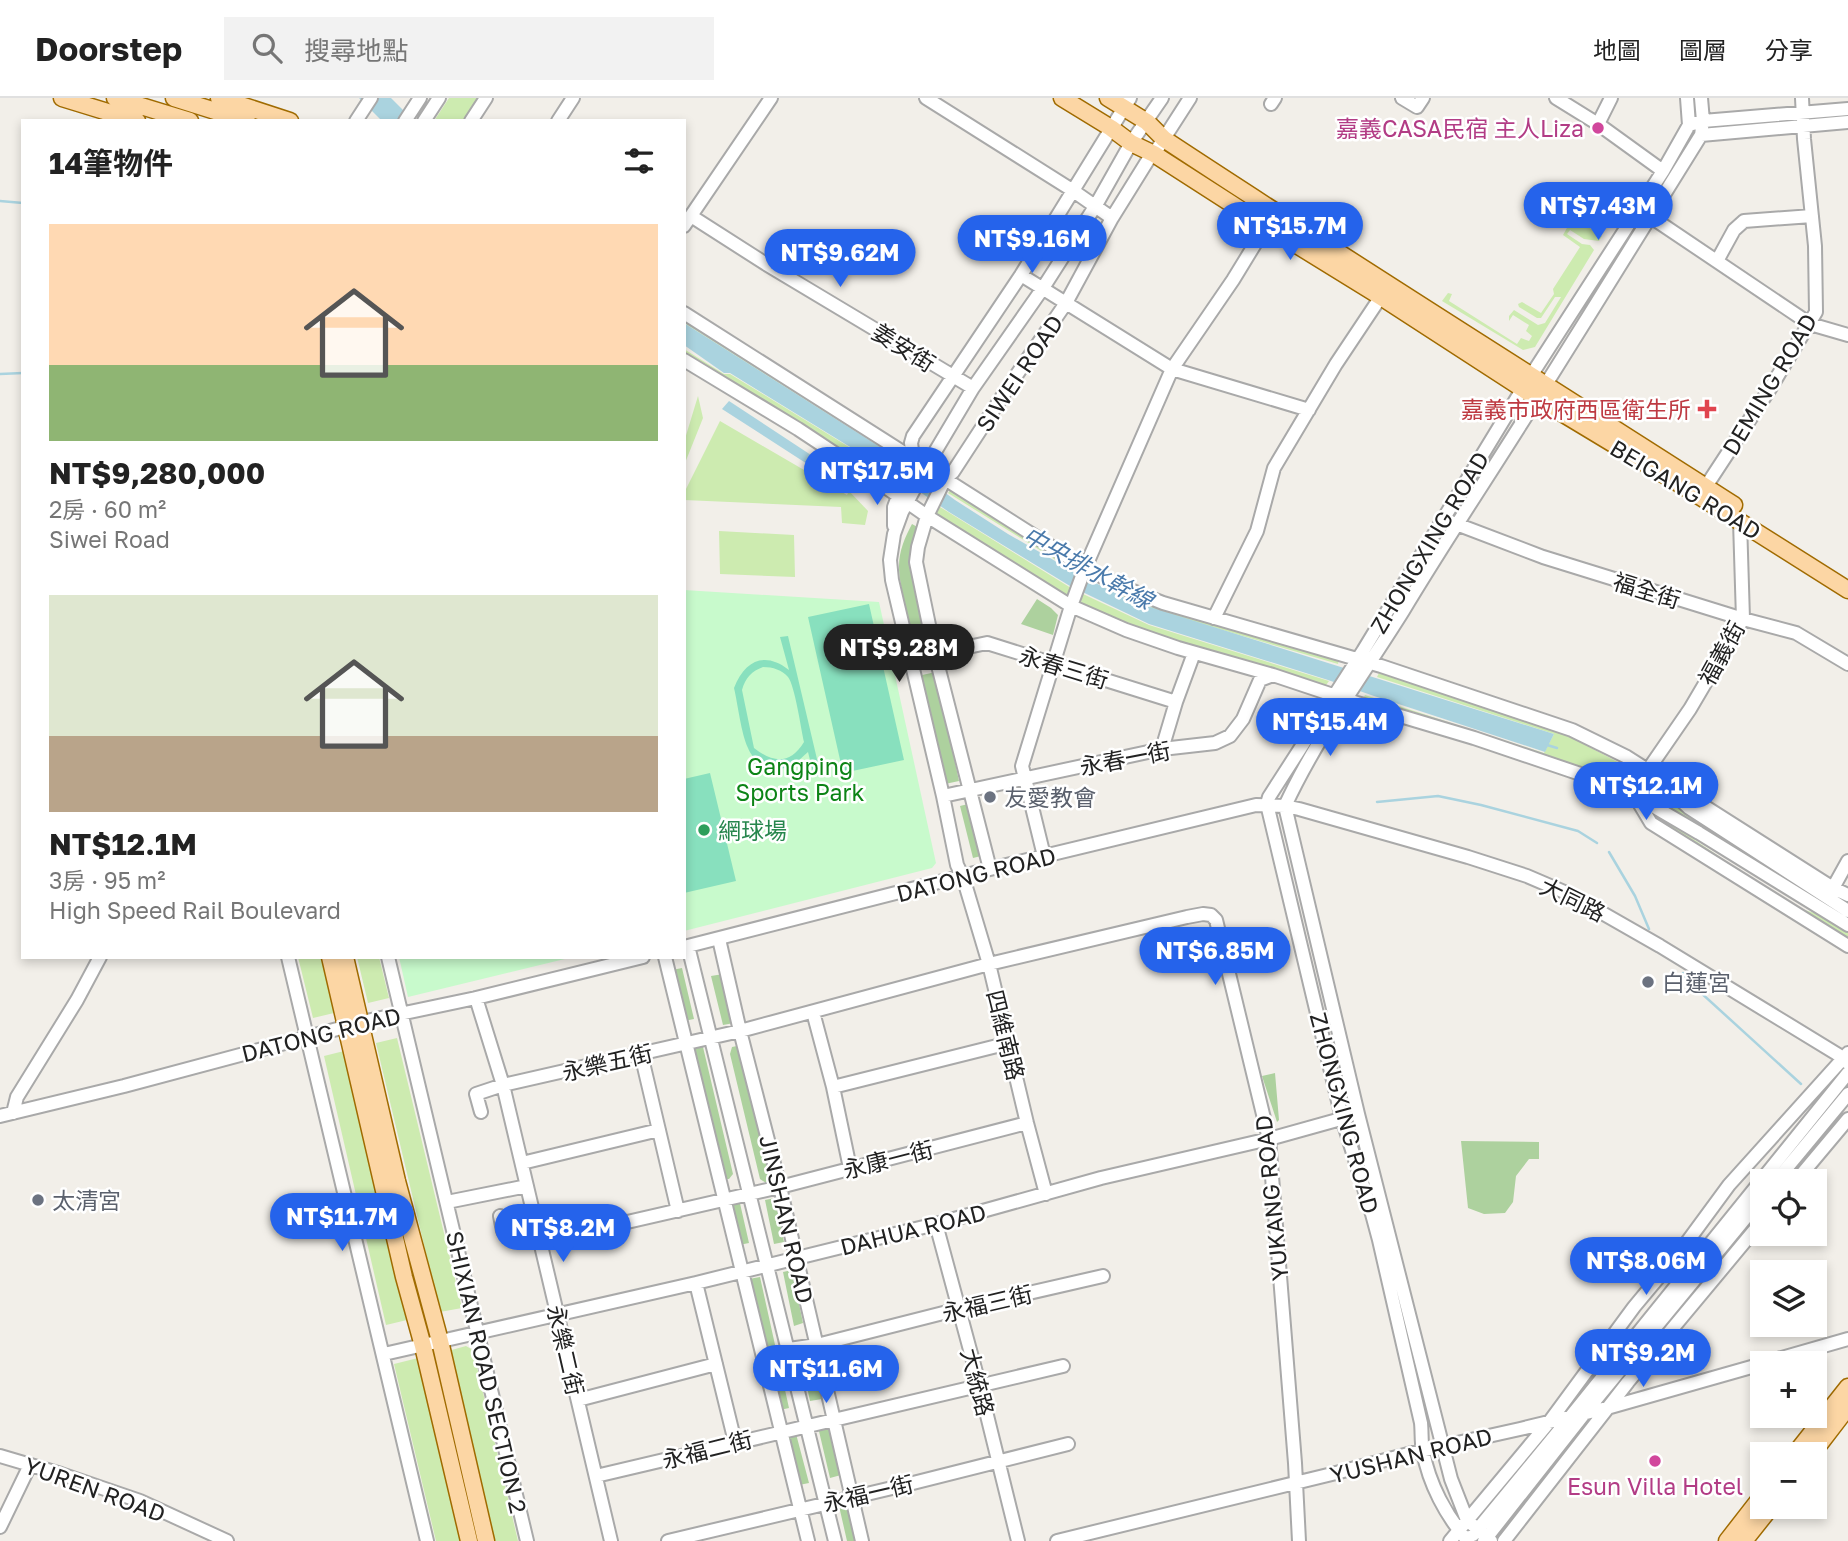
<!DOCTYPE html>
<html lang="zh-TW">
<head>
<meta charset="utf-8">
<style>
	body { margin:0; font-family:"Golos Text","Noto Sans TC",sans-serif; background:#f2f2f2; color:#222; height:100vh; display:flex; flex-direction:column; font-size:26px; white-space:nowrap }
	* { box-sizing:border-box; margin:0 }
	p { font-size:23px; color:#767676 }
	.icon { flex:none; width:38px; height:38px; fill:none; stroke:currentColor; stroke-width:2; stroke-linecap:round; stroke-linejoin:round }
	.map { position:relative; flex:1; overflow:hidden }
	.panel { position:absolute; left:21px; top:21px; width:665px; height:840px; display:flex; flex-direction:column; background:#fff; border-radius:0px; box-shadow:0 4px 10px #0003 }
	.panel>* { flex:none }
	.controls { position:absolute; left:1750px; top:1071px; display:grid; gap:14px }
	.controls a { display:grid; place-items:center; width:77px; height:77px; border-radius:0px; background:#fff; box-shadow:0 4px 10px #0003; font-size:35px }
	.price { position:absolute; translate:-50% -60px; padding:0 16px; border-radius:24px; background:#2563eb; color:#fff; font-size:23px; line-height:46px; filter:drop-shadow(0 2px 4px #0008) }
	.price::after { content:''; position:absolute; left:50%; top:42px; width:21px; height:16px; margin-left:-10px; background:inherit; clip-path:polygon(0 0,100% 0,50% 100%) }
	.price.current { background:#222; color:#fff }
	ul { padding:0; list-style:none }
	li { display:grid; align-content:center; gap:14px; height:371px; padding:0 28px }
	li span { display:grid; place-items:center; height:217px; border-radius:0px; color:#555 }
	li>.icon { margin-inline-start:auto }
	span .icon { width:126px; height:126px; fill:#fffc; stroke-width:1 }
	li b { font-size:30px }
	h2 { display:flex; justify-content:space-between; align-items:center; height:84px; padding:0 28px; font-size:30px }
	header { display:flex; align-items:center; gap:42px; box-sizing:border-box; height:98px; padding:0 35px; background:#fff; border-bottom:2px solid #e0e0e0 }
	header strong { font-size:33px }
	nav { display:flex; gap:38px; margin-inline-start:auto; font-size:24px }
	.search { width:490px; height:63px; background:#f2f2f2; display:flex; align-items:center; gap:18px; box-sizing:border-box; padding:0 24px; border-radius:0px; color:#767676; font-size:26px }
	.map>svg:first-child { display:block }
	.grass { fill:#cdebb0 }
	.forest { fill:#add19e }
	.park { fill:#c8facc }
	.pitch { fill:#88e0be; fill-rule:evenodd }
	.water { fill:#aad3df }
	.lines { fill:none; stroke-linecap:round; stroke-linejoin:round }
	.stream { stroke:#aad3df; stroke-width:2.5 }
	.minor-casing { stroke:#a9a9a9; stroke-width:16 }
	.major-casing { stroke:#a06b00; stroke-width:19 }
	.minor { stroke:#fff; stroke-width:12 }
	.major { stroke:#fcd6a4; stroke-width:16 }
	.hotel-dot { fill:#d1479c; stroke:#fff; stroke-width:2.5 }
	.health-dot { fill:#e0444e; stroke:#fff; stroke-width:2.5 }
	.worship-dot { fill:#6b7280; stroke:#fff; stroke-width:2.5 }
	.leisure-dot { fill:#2e9e5b; stroke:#fff; stroke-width:2.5 }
	.labels { text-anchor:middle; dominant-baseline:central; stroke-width:5; stroke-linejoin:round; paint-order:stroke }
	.hotel-label { font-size:23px; fill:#b23c85; stroke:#fff; text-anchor:end }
	.street-label { font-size:23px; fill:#222; stroke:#fff }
	.health-label { font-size:23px; fill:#be3a42; stroke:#fff; text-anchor:end }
	.park-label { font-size:23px; fill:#0c8416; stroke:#fff }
	.worship-label { font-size:23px; fill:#5b616d; stroke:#fff; text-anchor:start }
	.leisure-label { font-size:23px; fill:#27864d; stroke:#fff; text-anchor:start }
	.water-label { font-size:24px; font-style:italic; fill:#4a7aab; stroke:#fff }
</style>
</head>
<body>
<header>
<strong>Doorstep</strong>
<div class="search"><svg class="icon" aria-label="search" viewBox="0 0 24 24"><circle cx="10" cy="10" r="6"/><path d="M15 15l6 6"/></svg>搜尋地點</div>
<nav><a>地圖</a><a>圖層</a><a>分享</a></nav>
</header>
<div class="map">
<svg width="1848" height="1443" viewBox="0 0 1848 1443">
	<rect width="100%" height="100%" fill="#f2efe9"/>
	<path class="grass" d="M449 0H481L467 23H434Z
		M1573 119 1602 138 1599 143 1584 141 1570 132 1567 136 1582 146 1590 147 1594 152 1535 249 1523 252 1442 203 1448 195 1452 196 1449 203 1517 246 1521 240 1529 243 1532 238 1526 233 1529 227 1513 217 1509 223V218L1514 212 1538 227 1545 225 1561 199H1555L1541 220H1537L1519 209 1518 206 1522 204 1541 215 1554 196 1553 191 1580 149 1563 137Z
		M684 221 900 356 898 360 684 225Z
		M684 251 724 276H730L898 379 895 388 684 256Z
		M698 298 703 320 685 365 684 344Z
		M720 323 847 397 849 393 868 413 865 427 842 425 841 409 684 402V395Z
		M953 389 1077 470 1075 474 948 395Z
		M940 409 1071 490 1068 498 936 416Z
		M719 433 794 437 795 479 720 476Z
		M1091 479 1219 526 1339 562 1338 566 1168 516 1131 502 1088 480Z
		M1083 496 1149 527 1329 583 1324 590 1130 529 1085 509 1081 504Z
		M1379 575 1557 632 1633 672 1625 685 1363 601 1365 597 1544 655 1554 636 1377 579Z
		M1658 695 1708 730 1705 735 1651 705Z
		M1654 718 1671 726 1802 814 1805 812 1848 826V845L1652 722Z
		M298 859H321L334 915 313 920Z
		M357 859H379L389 900 368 905Z
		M397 940 462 1210 440 1214 376 945Z
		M344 953 407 1222 386 1227 324 958Z
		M466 1248 473 1252 518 1443H495L448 1253Z
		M418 1260 461 1443H436L394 1266Z"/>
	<path class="forest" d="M912 426 921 431 912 467 914 486 929 551 918 554C911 531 899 490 899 468 899 453 905 439 912 426Z
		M1037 501 1051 510 1058 517 1053 537 1021 526Z
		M936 574 959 683 945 686 922 577Z
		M972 705 985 757 973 760 960 708Z
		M682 870 694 921 684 923 672 872Z
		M723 876 734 925 723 927 711 878Z
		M697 946 703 949 733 1076 729 1081H724L692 948Z
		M737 948 740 951 772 1079 770 1083 766 1085 760 1081 730 956 732 949Z
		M1275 975 1279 1022 1277 1024 1262 978Z
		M1461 1043 1539 1044V1061H1529L1516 1078 1513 1104 1505 1115 1484 1116 1468 1110Z
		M775 1100 784 1144 774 1146 765 1102Z
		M739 1101 749 1145 739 1147 729 1103Z
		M792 1172 803 1225 794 1228 783 1174Z
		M760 1179 789 1310 780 1312 749 1181Z
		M811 1248 822 1301 810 1303 799 1251Z
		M829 1326 841 1377 830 1380 818 1329Z
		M795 1332 809 1385 799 1387 786 1334Z
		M848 1406 857 1443H847L839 1408Z"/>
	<path class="park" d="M684 492 879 504 936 765 932 770 684 833Z
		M399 859H573L408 899Z"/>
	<path class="pitch" d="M869 506 904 662 843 675 808 519Z
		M788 538 821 678H814L808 654C801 660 794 668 785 670 771 673 753 664 748 650 741 635 738 607 734 590 745 562 765 553 789 572L780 539ZM763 569C773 569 782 572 788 579 795 588 801 631 804 644 790 667 773 665 754 650L742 592C745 580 752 573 763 569Z
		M710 675 736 783 684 795V681Z"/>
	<path class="water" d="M359 0H391L414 23H382Z
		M684 225 896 359 955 402 1008 436 1076 475 1131 503 1554 636 1545 654 1374 598 1328 582 1149 526 1070 488 949 414 894 376 730 275H724L684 247Z
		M729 303 855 386 849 393 722 311Z"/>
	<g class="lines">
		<path class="stream" d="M0 103 23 105
			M0 276 23 275
			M1547 647 1557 650
			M1377 704 1438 698 1481 707 1578 733 1597 745
			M1609 754 1635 798 1649 831
			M1683 875 1688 883 1801 986"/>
		<defs>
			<path id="minor" d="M926 0 1072 92 1112 120
				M1402 0 1417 9 1423 0
				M1556 0 1598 26 1663 73
				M1687 0 1689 27
				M1271 6 1275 0
				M356 23 371 0
				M405 23 420 0
				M424 23 439 0
				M471 23 486 0
				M558 23 573 0
				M1598 26 1611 0
				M1701 37 1848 24
				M691 118 766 166 973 290
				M1651 119 1810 226 1848 237
				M684 128 771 0
				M1717 163 1734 132 1744 123 1812 118
				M1021 177 1172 271 1309 312
				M684 215 1085 470 1125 490 1163 505 1381 568 1572 632 1627 659 1833 790 1848 797
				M684 262 798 331 881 386 927 418 1071 508 1126 532 1178 550 1273 577 1357 605 1474 640 1604 684 1634 697 1699 735 1848 827
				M1701 396 1771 289 1816 214 1815 148 1804 41 1802 0
				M1451 424 1543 459 1743 521 1796 535 1848 566
				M894 428V409L913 359 911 345 913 338 1021 177 1130 0
				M1214 520 1257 433 1274 370 1336 266 1384 194
				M912 566 935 556 987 545 1176 604
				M1162 651 1176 604 1194 555
				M1648 672 1690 611 1743 521 1740 423
				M1674 696 1689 710 1848 813
				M943 698 1162 651 1215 645 1230 638 1243 621 1260 582 1273 577
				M1636 700 1651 725 1848 848
				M1044 758 1022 668 1071 508 1085 470 1172 271 1233 182 1266 128
				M990 771 935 556 916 464 918 449 927 418 945 381 953 374 1011 285 1066 205 1112 120 1148 62 1154 56 1190 0
				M1833 790 1848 763
				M719 841 740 933 780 1089 862 1443
				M688 848 835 1443
				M684 849 990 771 1256 707 1285 708 1299 711 1468 759 1527 778 1569 796 1660 848 1837 956 1848 965
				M288 859 427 1443
				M388 859 527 1443
				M665 859 808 1443
				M476 900 503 987 611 1443
				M813 914 833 989 850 1070
				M641 956 678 1113
				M833 989 1009 945
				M481 1014 476 996 503 987 740 933 989 866 1187 819 1203 816 1211 817 1216 822 1269 1041 1295 1365 1299 1443
				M13 1015 17 999 77 902 100 859
				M0 1018 124 988 371 922 476 900 643 859
				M522 1065 659 1032
				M1776 1083 1848 996
				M1796 1083 1848 1021
				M1046 1096 1027 1025 989 866 963 779 957 767 943 698 892 482 890 462 894 436 902 414 926 369 973 290 1043 190 1096 107 1131 45 1162 0
				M447 1104 527 1088
				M500 1118 503 1133 536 1126
				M936 1126 980 1289 1018 1443
				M540 1144 780 1089 1027 1025
				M696 1185 735 1344
				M789 1251 817 1247 959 1211 1103 1178
				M384 1256 696 1185 866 1143 936 1126 1101 1080 1269 1041 1348 1019
				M1764 1265 1848 1241
				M578 1302 716 1266
				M0 1358 61 1376 140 1403 227 1443
				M596 1378C751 1340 908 1306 1063 1268
				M0 1429 30 1367
				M1473 1437 1571 1318 1848 975
				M668 1443 909 1386 1068 1346
				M1057 1443 1332 1376 1412 1355 1520 1331 1607 1310 1762 1266
				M1450 1443 1550 1323 1634 1209 1679 1155 1729 1087 1848 955
				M1468 1443C1446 1418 1429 1386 1423 1353 1421 1344 1422 1334 1421 1325L1379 1142 1372 1116 1342 1020 1267 706 1269 699 1363 553 1523 290 1663 73 1689 27 1703 23 1848 11
				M1484 1443 1584 1316 1762 1100
				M1491 1443 1467 1422 1451 1381 1358 1016 1285 708C1317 639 1363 577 1403 513 1445 443 1490 376 1533 307 1589 217 1646 127 1701 37L1703 23 1701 0
				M1504 1443 1628 1284 1762 1123"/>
			<path id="major" d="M62 0 137 23
				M115 0 190 23
				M174 0 247 23
				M219 0 290 23
				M1062 0 1111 30 1131 45 1154 56 1266 128 1381 199 1537 300 1688 391 1848 492
				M1108 0 1147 24 1164 41C1352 165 1544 285 1734 407
				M330 859 404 1179 423 1248 469 1443
				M345 859 397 1083 440 1243 486 1443
				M1795 1356 1848 1289
				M1812 1356 1848 1309
				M1727 1443 1762 1398
				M1744 1443 1771 1409"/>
		</defs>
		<use href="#minor" class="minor-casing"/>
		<use href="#major" class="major-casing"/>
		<use href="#minor" class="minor"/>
		<use href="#major" class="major"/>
	</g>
	<g class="hotel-dot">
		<circle cx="1598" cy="30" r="7"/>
		<circle cx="1655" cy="1363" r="7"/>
	</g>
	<path class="health-dot" d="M1703.5 300.5h7v7h7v7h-7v7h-7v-7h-7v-7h7z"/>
	<g class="worship-dot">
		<circle cx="990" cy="699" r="7"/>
		<circle cx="1648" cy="884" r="7"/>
		<circle cx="38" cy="1102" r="7"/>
	</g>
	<circle class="leisure-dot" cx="704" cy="732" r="7"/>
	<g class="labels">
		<g class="hotel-label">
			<text x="1584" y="30">嘉義CASA民宿 主人Liza</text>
			<text x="1655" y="1388" text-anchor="middle">Esun Villa Hotel</text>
		</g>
		<g class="street-label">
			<text transform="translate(904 249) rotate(32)">姜安街</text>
			<text transform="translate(1019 275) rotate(-56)">SIWEI ROAD</text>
			<text transform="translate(1769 286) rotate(-59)">DEMING ROAD</text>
			<text transform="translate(1686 391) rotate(31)">BEIGANG ROAD</text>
			<text transform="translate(1429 444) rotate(-59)">ZHONGXING ROAD</text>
			<text transform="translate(1647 492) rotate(17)">福全街</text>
			<text transform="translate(1721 555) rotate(-61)">福義街</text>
			<text transform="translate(1064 569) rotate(17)">永春三街</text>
			<text transform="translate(1125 660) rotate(-11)">永春一街</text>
			<text transform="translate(976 776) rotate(-14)">DATONG ROAD</text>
			<text transform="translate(1573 801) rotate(26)">大同路</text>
			<text transform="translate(321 936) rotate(-14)">DATONG ROAD</text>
			<text transform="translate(1006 937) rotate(76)">四維南路</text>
			<text transform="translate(607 964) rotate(-13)">永樂五街</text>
			<text transform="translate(1345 1015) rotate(75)">ZHONGXING ROAD</text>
			<text transform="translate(888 1061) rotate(-14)">永康一街</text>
			<text transform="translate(1271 1100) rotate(-96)">YUKANG ROAD</text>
			<text transform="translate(787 1121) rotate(77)">JINSHAN ROAD</text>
			<text transform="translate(913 1131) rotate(-14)">DAHUA ROAD</text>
			<text transform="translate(987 1205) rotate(-13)">永福三街</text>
			<text transform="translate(566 1252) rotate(77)">永樂二街</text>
			<text transform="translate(487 1274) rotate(77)">SHIXIAN ROAD SECTION 2</text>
			<text transform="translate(978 1284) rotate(75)">大統路</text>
			<text transform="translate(707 1351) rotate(-14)">永福二街</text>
			<text transform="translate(1411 1357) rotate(-14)">YUSHAN ROAD</text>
			<text transform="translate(95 1391) rotate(20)">YUREN ROAD</text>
			<text transform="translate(868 1395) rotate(-13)">永福一街</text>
		</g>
		<g class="health-label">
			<text x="1691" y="311">嘉義市政府西區衛生所</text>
		</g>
		<g class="park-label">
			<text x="800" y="668">Gangping<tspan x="800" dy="26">Sports Park</tspan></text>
		</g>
		<g class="worship-label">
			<text x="1004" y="699">友愛教會</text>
			<text x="1662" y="884">白蓮宮</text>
			<text x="52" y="1102">太清宮</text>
		</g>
		<g class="leisure-label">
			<text x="718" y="732">網球場</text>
		</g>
		<g class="water-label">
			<text transform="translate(1088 469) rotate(29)">中央排水幹線</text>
		</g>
	</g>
</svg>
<div class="controls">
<a><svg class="icon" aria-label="locate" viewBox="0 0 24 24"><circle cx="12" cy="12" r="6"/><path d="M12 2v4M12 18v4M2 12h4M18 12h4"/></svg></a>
<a><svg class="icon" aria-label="layers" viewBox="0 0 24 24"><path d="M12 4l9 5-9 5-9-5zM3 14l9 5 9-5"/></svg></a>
<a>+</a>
<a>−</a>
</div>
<b class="price" style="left:1598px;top:144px">NT$7.43M</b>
<b class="price" style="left:1290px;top:164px">NT$15.7M</b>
<b class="price" style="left:1032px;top:177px">NT$9.16M</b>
<b class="price" style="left:840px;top:191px">NT$9.62M</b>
<b class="price" style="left:877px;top:409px">NT$17.5M</b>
<b class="price current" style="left:899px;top:586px">NT$9.28M</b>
<b class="price" style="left:1330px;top:660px">NT$15.4M</b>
<b class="price" style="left:1646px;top:724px">NT$12.1M</b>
<b class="price" style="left:1215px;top:889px">NT$6.85M</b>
<b class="price" style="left:342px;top:1155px">NT$11.7M</b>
<b class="price" style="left:563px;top:1166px">NT$8.2M</b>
<b class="price" style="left:1646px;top:1199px">NT$8.06M</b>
<b class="price" style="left:1643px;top:1291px">NT$9.2M</b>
<b class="price" style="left:826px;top:1307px">NT$11.6M</b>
<section class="panel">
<h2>14筆物件<svg class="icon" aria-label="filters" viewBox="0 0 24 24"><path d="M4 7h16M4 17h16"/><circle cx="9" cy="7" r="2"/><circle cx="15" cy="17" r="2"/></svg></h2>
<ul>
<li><span style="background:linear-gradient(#ffd9b3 65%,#8fb573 0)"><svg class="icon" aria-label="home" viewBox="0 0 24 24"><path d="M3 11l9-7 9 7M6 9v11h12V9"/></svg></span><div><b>NT$9,280,000</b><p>2房 · 60 m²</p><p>Siwei Road</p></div></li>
<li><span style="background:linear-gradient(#dfe7d0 65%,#b9a48a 0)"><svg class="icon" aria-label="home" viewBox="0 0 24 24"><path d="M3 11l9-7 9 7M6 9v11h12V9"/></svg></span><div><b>NT$12.1M</b><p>3房 · 95 m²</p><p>High Speed Rail Boulevard</p></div></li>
</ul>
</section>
</div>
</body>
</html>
